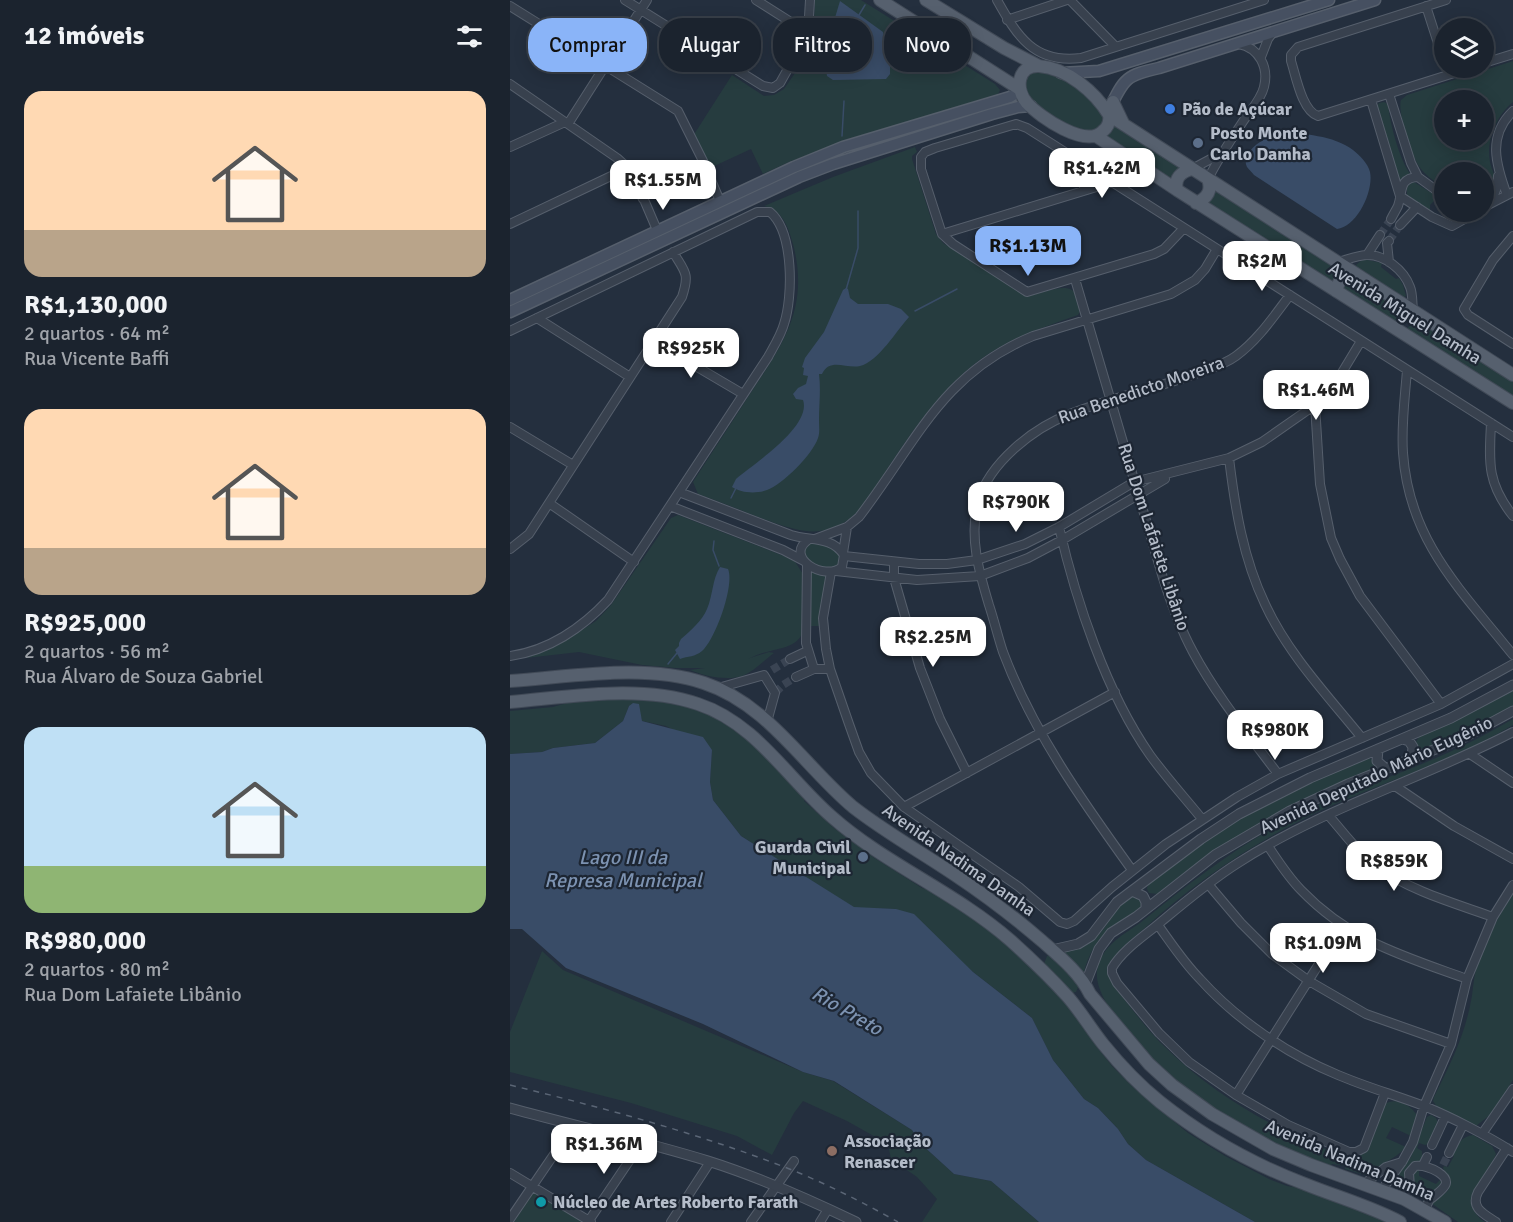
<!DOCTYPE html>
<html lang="pt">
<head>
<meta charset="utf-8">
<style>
	body { margin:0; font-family:Signika,sans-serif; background:#282f3a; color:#f1f3f6; height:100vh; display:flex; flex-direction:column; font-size:22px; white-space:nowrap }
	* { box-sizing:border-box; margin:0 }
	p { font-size:20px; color:#a0a4aa }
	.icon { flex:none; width:33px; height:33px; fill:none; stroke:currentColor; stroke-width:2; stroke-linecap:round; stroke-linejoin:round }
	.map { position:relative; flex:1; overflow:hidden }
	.sheet { display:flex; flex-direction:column; background:#1b232e; width:510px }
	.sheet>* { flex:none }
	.banner { position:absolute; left:18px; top:18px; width:570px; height:54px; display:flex; gap:12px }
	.controls { position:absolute; left:924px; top:18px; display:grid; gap:12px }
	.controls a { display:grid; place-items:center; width:60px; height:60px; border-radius:50%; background:#1b232e; box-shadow:0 3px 15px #0003,0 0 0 2px #39404a; font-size:30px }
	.price { position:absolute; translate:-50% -51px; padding:0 14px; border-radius:12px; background:#fff; color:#222; font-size:20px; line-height:39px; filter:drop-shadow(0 2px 3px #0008) }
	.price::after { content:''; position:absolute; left:50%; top:36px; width:18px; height:14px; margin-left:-9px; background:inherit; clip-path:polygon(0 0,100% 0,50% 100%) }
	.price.selected { background:#8ab4f8; color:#111 }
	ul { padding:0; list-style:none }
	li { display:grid; align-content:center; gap:12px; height:318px; padding:0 24px }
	li span { display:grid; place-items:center; height:186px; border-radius:18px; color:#555 }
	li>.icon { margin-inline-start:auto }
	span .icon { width:108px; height:108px; fill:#fffc; stroke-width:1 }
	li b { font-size:26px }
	h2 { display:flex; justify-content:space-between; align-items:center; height:72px; padding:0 24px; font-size:26px }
	.tag { padding:0 21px; border-radius:24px; background:#1b232e; box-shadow:0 3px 15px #0003,0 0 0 2px #39404a; font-size:21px; line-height:54px }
	.tag.selected { background:#8ab4f8; color:#111 }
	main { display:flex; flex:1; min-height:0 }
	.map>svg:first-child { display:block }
	.green { fill:#263c3f; fill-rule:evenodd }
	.water { fill:#394c67 }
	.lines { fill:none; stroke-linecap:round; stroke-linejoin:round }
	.stream { stroke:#394c67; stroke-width:1.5 }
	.minor-tunnel { stroke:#3a4453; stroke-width:8; stroke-dasharray:8 4; stroke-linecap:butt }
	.minor-casing { stroke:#565f6c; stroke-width:10 }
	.tertiary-casing { stroke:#565f6c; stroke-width:11 }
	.secondary-casing { stroke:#565f6c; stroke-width:13 }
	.primary-casing { stroke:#414a57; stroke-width:14 }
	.minor { stroke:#38414e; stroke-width:8 }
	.tertiary { stroke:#38414e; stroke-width:9 }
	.secondary { stroke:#465061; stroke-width:10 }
	.primary { stroke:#56606e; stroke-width:12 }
	.rail { stroke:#5a6575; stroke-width:1.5; stroke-dasharray:6 6; stroke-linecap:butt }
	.shop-dot { fill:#3f7fe0; stroke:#1d2633; stroke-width:2 }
	.service-dot { fill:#5c6f8a; stroke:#1d2633; stroke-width:2 }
	.education-dot { fill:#8d6e63; stroke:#1d2633; stroke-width:2 }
	.culture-dot { fill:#0f9aa8; stroke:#1d2633; stroke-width:2 }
	.labels { text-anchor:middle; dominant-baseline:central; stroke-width:4.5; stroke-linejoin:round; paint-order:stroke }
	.poi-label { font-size:18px; font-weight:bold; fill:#b4bcc9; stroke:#1d2633; text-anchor:start }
	.street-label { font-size:18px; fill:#b4bcc9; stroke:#1d2633 }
	.water-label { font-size:20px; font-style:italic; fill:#7c92b1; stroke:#1d2633 }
</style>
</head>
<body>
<main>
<section class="sheet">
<h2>12 imóveis<svg class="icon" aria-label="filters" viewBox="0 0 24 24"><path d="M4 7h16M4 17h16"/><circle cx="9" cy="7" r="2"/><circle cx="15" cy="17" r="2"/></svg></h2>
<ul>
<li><span style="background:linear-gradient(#ffd9b3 75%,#b9a48a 0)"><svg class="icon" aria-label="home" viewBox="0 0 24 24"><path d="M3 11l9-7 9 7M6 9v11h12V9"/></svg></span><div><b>R$1,130,000</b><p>2 quartos · 64 m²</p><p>Rua Vicente Baffi</p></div></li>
<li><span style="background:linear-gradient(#ffd9b3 75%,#b9a48a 0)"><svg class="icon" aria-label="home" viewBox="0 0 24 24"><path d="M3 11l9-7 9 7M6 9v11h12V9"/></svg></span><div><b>R$925,000</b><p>2 quartos · 56 m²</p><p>Rua Álvaro de Souza Gabriel</p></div></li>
<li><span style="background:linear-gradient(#bfe0f5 75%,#8fb573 0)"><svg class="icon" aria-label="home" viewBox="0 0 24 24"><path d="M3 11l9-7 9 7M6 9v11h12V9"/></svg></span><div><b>R$980,000</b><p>2 quartos · 80 m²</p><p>Rua Dom Lafaiete Libânio</p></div></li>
</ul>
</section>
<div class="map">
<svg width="1003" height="1222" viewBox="0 0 1003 1222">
	<rect width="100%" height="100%" fill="#242f3e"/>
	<path class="green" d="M305 0H351L485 84 490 90 488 94 334 142 279 162 253 174 241 149 200 168 183 136 222 75 254 96 264 95 274 89 303 47Z
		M1003 61V102C986 116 976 140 980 162 981 168 985 174 985 180 985 188 980 195 974 199V172H934V187C926 182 917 177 911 169 902 159 887 112 891 100L897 95ZM934 100H974V140H934Z
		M523 71C563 78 567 87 595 115L594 124 579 133 545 120 519 97 514 81Z
		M874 102 878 104C880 124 889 159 901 175L891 183 866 107 869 103Z
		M605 124 674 168 665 183 595 138Z
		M405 147 407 152 402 156V159L426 234 433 243 516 296C532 295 561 278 567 297 569 304 572 309 568 315 546 323 524 330 503 340 433 373 394 445 353 506 319 544 290 532 248 517 228 509 208 501 188 494L183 482C201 454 220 425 238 397 272 345 300 309 283 244 278 226 273 211 254 206L323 177Z
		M904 182 928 197 920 205V211L897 195V185Z
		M702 188 834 270 826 287 692 202Z
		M853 259 872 263 871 267 886 279 889 278 893 285 896 296 893 298 847 268 846 265Z
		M839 278 860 291 869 293 896 313 895 319 891 322 885 321 832 288V284Z
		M905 317 1003 379V400L895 330 903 323Z
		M168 515 284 560 293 574 292 634C285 648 269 648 257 652 250 653 244 657 237 659L259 652 264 653C254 660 244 672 232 676 217 681 194 676 180 670L195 668H166L132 665 69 652 16 658 48 645 86 621 101 605 161 518Z
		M300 543 320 546 330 554 329 565C316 572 299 567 294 553L296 546Z
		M299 572 317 576 310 608 309 626H300Z
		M1003 689V707L949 735 911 750 907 748 905 743 909 737 944 721Z
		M126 698 150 700 180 705 229 728 295 796 294 801 324 828 363 857 412 888 427 892 496 941 551 996 579 1032 587 1047 602 1066 625 1089 678 1133 715 1156 759 1179 777 1186 796 1189 881 1222H745L636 1160 618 1144 608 1129 588 1108 574 1099 543 1060 522 1018 463 972 386 909 344 908 231 836 203 800 200 782 202 750 156 726 132 721 130 713 119 706 113 721 85 743 43 748 32 752 0 754V711L43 707 60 702Z
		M1003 719V725C943 761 876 781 812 810 748 840 687 880 635 928 618 943 591 960 603 985 620 1006 636 1029 656 1048 698 1089 751 1122 805 1144 818 1150 839 1162 853 1154 863 1147 869 1116 875 1104 885 1097 902 1105 907 1116L901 1136 882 1127 876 1138 896 1147C885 1160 869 1163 858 1176L835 1169V1166L822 1164 821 1166C748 1140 681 1102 628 1044 613 1028 584 994 587 971 592 943 615 935 635 919 687 877 739 837 800 809 832 794 864 783 897 770 933 756 969 739 1003 719Z
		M857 758 864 760 866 764 862 771C784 801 712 841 647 894L639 893 637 889C638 872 751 806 772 795 799 781 828 770 857 758Z
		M1003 894V1080L980 1115 966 1126 927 1107 923 1101 924 1097C939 1067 953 1039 960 1006 963 994 963 981 966 969 972 943 989 917 1003 894Z
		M628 895 633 905C626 914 615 918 606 925 587 937 578 955 573 976L549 952C560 948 576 945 585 938 602 924 605 899 628 895Z
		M32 951 53 970 293 1072 323 1081 402 1130 410 1143 444 1174 481 1181 529 1222H412L427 1199 407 1177 381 1159 378 1144 337 1121 293 1101 284 1113 262 1155 227 1136 121 1103 0 1072V1032Z
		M537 956H542L569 985 566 992 561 993 534 964Z
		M921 1115 926 1118 928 1123 919 1144 915 1145 909 1143 907 1148 912 1151V1156L915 1158C903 1169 888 1162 899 1188L897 1192 882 1185 884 1177 901 1157 917 1117Z
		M963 1135 982 1146 986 1154C978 1177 944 1201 975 1222H948L921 1203C926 1196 942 1195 939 1182 938 1177 935 1173 933 1168L934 1166 938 1167 944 1156 941 1154C947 1145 952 1136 963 1135Z
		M905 1170H909V1176L926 1184 930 1180 932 1185 918 1196 906 1191 902 1178Z
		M24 1191 75 1222H4Z"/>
	<path class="water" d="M330 1 373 32 380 62V74L376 79 323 80 317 76 315 63 324 42V21Z
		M770 132C794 134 823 135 843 150 849 155 858 163 860 172 864 191 847 227 827 229L744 175C742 172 739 170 737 167 729 152 758 135 770 132Z
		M336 288 338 289 340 298 348 304H378L391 309 399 317C387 330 368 362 350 366 336 369 320 357 312 374H309C311 390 309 404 309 420 309 427 310 432 308 438 303 454 272 485 257 490 246 494 231 493 222 487L226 479C245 463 302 426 293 400L286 399 283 394 288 388 296 384 298 376 293 375 294 368 292 367 295 358 314 332 333 290Z
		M210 567 218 569C225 585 205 640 192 651 185 657 178 656 170 659L165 650 169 646V643L171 639C180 631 192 621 197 609 203 595 202 580 210 567Z
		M123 703 129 704 132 721 193 737 202 750 200 782 203 800 231 836 344 907 386 909 404 914 463 972 522 1018 543 1060 574 1099 588 1108 608 1129 618 1144 636 1160 745 1222H529L481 1181 444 1174 410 1143 402 1130 324 1081 293 1072 193 1024 56 968 12 929H0V754L32 752 43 748 85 743 113 721 119 706Z"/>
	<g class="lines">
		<path class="stream" d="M349 15 355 5
			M332 136 334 101
			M336 290 348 248V211
			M405 311 447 289
			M221 498 226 488
			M204 541 203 550 209 566
			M158 664 167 653"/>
		<path class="minor-tunnel" d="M870 235 881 219
			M879 241 890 225
			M262 670 280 659
			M265 693 273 685 286 677
			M933 1165 939 1153"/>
		<defs>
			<path id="minor" d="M115 0 253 86 263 88 270 83 298 33 300 0
				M246 0 298 33
				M487 0C507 36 524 64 571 58L754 0
				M560 0 605 46
				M936 0 788 47 781 55V61C786 76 792 111 808 116L960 68
				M0 6 168 111 196 167
				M916 6 934 62
				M497 20 557 0
				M751 57 758 39 763 32
				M974 63 1003 54
				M0 84 107 158 118 168 133 199
				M879 94 901 163 908 177 934 196
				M861 100 890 196 922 217 942 226 967 212
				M58 124 137 0
				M0 147 55 122
				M682 169 710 154
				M198 173 210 201
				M698 179C708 159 720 141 732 123 739 112 751 100 754 87 759 67 749 48 729 44
				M573 191 582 169
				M997 195C986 165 977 136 1003 111
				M135 202 147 230
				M981 203 987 187 988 176
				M974 207 1003 192
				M881 219C883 215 886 210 888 206 893 192 888 178 908 177
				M0 224 118 168
				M890 225 907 207
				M674 228 654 249 644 254 517 292 443 244 432 234 411 169V157L415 152 425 148 506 124 517 128 1003 437
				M432 234 603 182
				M1003 236 983 260 954 309 958 315 1003 344
				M879 241 877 243 879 262
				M857 255 870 235
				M827 262C836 260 846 256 856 255 874 254 894 270 900 287 903 294 902 303 903 311
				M565 279 653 578C661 603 670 628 683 652 706 695 738 734 768 774
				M27 318 120 377
				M0 331 247 212H260C284 232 283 297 274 324 271 335 264 346 258 357L98 600C72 628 38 651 0 656
				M143 341 233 394
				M897 370C895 397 891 425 893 453 899 541 951 590 1003 655
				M805 405 810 484 821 538 830 559 850 596 931 704
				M981 423C979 463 977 483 1003 516
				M0 427 63 465
				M719 458C725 508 733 558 755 604 778 654 818 696 852 738
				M169 492 281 535C300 541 322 536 334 555L332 567C314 582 274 557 298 540
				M39 503 124 562
				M160 506 273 550 294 561
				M549 527C566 601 596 692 640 755 656 777 675 798 692 819
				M305 539 337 527 349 517C406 443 431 374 523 336L661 294 685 280 695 269 707 249
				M0 549 19 534 172 297C180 273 175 272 163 252
				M333 553 337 527
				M334 556 409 564H437L467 560 515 544 549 527 624 482 719 458 752 442 805 405 822 389 851 341
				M384 562V578L410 668 430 719 457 773
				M297 564 296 643 304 669
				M326 571 407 580 470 576 518 558 552 540 655 479
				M321 572 313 618 316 649 320 669 339 724 349 752 361 773 394 807 509 887 550 922 557 924 564 921 602 887 656 844 727 797 768 774 931 704 1003 664
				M280 659 297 651
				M286 677 304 669H320
				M208 688 254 675 265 693 257 722
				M960 754 1003 783
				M885 786 944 826 1003 859
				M394 807 605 692
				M819 816C834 833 848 853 867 867 901 891 944 903 983 917
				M758 846C768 861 778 877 791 890 840 941 893 956 957 979
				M622 870C573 802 523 732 493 652 488 637 484 620 479 605 469 572 459 537 468 502 479 463 523 428 560 414 600 398 644 389 685 374 699 369 714 365 726 356 748 340 764 316 780 295
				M698 884 731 923 762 954 799 981 856 1014 941 1044
				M648 925C661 943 674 963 690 979 727 1020 777 1054 828 1075 856 1087 885 1095 914 1106 941 1117 978 1136 1003 1152
				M875 1093 854 1148 846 1152H839L778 1125 726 1095 679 1062 649 1033 607 983 602 973V968C613 949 636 935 652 921 676 901 701 880 728 863 813 808 913 779 1003 732
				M726 1095 833 926
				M972 1134 1003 1089
				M922 1145 935 1117
				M939 1153 953 1125
				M913 1165 917 1157
				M0 1173 81 1222
				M854 1184 876 1167 892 1162
				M871 1191 892 1162 903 1142 914 1106 941 1044 957 979 983 917 1003 885
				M894 1199 900 1188 899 1173 905 1166C913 1165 921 1168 928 1172 945 1183 931 1190 922 1198 918 1200 917 1206 915 1210
				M0 1219 64 1125
				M78 1222 132 1142
				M161 1222 200 1162
				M241 1222 284 1161
				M310 1222 318 1209
				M986 1222C974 1214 960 1208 968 1192L997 1148"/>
			<path id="tertiary" d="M893 739 899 741 903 747 902 759
				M868 749 867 761 876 769
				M622 891 633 896 636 902V909
				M542 950 568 944 581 936 607 902 691 839 729 814 800 778 941 718 1003 685
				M575 985 589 949 601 933 626 917 705 855 780 811 838 784 951 739 1003 711
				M0 1108C66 1126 133 1141 198 1161 249 1177 298 1199 346 1222"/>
			<path id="secondary" d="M551 73 589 71 819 0
				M600 108C614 78 617 75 649 68L865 0
				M0 300 284 167 333 147 500 97 510 91
				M0 312 289 177 323 164 482 114 508 107 521 106"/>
			<path id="primary" d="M370 0 508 88
				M416 0 494 48 529 66
				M439 43 445 41 452 35V22
				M603 102 613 123
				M599 115C600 121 598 127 593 131 576 149 530 117 517 103 505 89 507 65 529 66 557 68 585 92 599 115L1003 375
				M586 136 667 190 1003 403
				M667 190C664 178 671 172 682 169
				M686 203C698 198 702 190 698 179
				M826 291 831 277 839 271
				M0 681C61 677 135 663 194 683 258 704 294 766 343 807 375 832 411 852 445 875 475 895 504 917 532 941 549 956 570 973 580 994L639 1064 662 1085 702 1114 763 1149 801 1165 894 1199 935 1222
				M0 702C60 697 130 684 188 704 246 723 278 779 322 817 375 864 445 892 500 940 520 958 540 977 558 997 571 1012 581 1029 593 1044 610 1065 629 1085 650 1102 694 1137 742 1164 795 1184 827 1197 860 1206 890 1222"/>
		</defs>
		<use href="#minor" class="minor-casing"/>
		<use href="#tertiary" class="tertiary-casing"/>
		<use href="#secondary" class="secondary-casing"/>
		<use href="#primary" class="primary-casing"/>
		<use href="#minor" class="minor"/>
		<use href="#tertiary" class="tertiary"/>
		<use href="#secondary" class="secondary"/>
		<use href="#primary" class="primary"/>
		<path class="rail" d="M0 1085C94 1108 187 1133 277 1168 315 1183 352 1202 388 1222"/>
	</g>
	<circle class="shop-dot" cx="660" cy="109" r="6"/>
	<g class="service-dot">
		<circle cx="688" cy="143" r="6"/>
		<circle cx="353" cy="857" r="6"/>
	</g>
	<circle class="education-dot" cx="322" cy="1151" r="6"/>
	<circle class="culture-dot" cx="31" cy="1202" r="6"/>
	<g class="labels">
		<g class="poi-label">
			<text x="672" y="109">Pão de Açúcar</text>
			<text x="700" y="133">Posto Monte<tspan x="700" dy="21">Carlo Damha</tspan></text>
			<text x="341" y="847" text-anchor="end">Guarda Civil<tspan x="341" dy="21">Municipal</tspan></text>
			<text x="334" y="1141">Associação<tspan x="334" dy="21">Renascer</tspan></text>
			<text x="43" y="1202">Núcleo de Artes Roberto Farath</text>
		</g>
		<g class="street-label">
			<text transform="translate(895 313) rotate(32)">Avenida Miguel Damha</text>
			<text transform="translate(631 390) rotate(-19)">Rua Benedicto Moreira</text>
			<text transform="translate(644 537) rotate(72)">Rua Dom Lafaiete Libânio</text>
			<text transform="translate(866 775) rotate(-25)">Avenida Deputado Mário Eugênio</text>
			<text transform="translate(449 860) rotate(35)">Avenida Nadima Damha</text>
			<text transform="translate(840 1160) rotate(23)">Avenida Nadima Damha</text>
		</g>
		<g class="water-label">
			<text x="113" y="857">Lago III da<tspan x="113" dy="23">Represa Municipal</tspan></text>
			<text transform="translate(337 1011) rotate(30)">Rio Preto</text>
		</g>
	</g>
</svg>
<div class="controls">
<a><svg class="icon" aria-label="layers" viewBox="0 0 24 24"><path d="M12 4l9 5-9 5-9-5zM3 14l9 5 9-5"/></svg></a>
<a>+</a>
<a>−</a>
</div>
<b class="price" style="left:592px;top:199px">R$1.42M</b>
<b class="price" style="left:153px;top:211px">R$1.55M</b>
<b class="price selected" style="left:518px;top:277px">R$1.13M</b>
<b class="price" style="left:752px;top:292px">R$2M</b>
<b class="price" style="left:181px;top:379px">R$925K</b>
<b class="price" style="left:806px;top:421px">R$1.46M</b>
<b class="price" style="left:506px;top:533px">R$790K</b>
<b class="price" style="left:423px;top:668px">R$2.25M</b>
<b class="price" style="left:765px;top:761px">R$980K</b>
<b class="price" style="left:884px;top:892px">R$859K</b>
<b class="price" style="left:813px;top:974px">R$1.09M</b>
<b class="price" style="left:94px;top:1175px">R$1.36M</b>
<div class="banner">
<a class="tag selected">Comprar</a>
<a class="tag">Alugar</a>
<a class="tag">Filtros</a>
<a class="tag">Novo</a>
</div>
</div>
</main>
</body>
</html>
